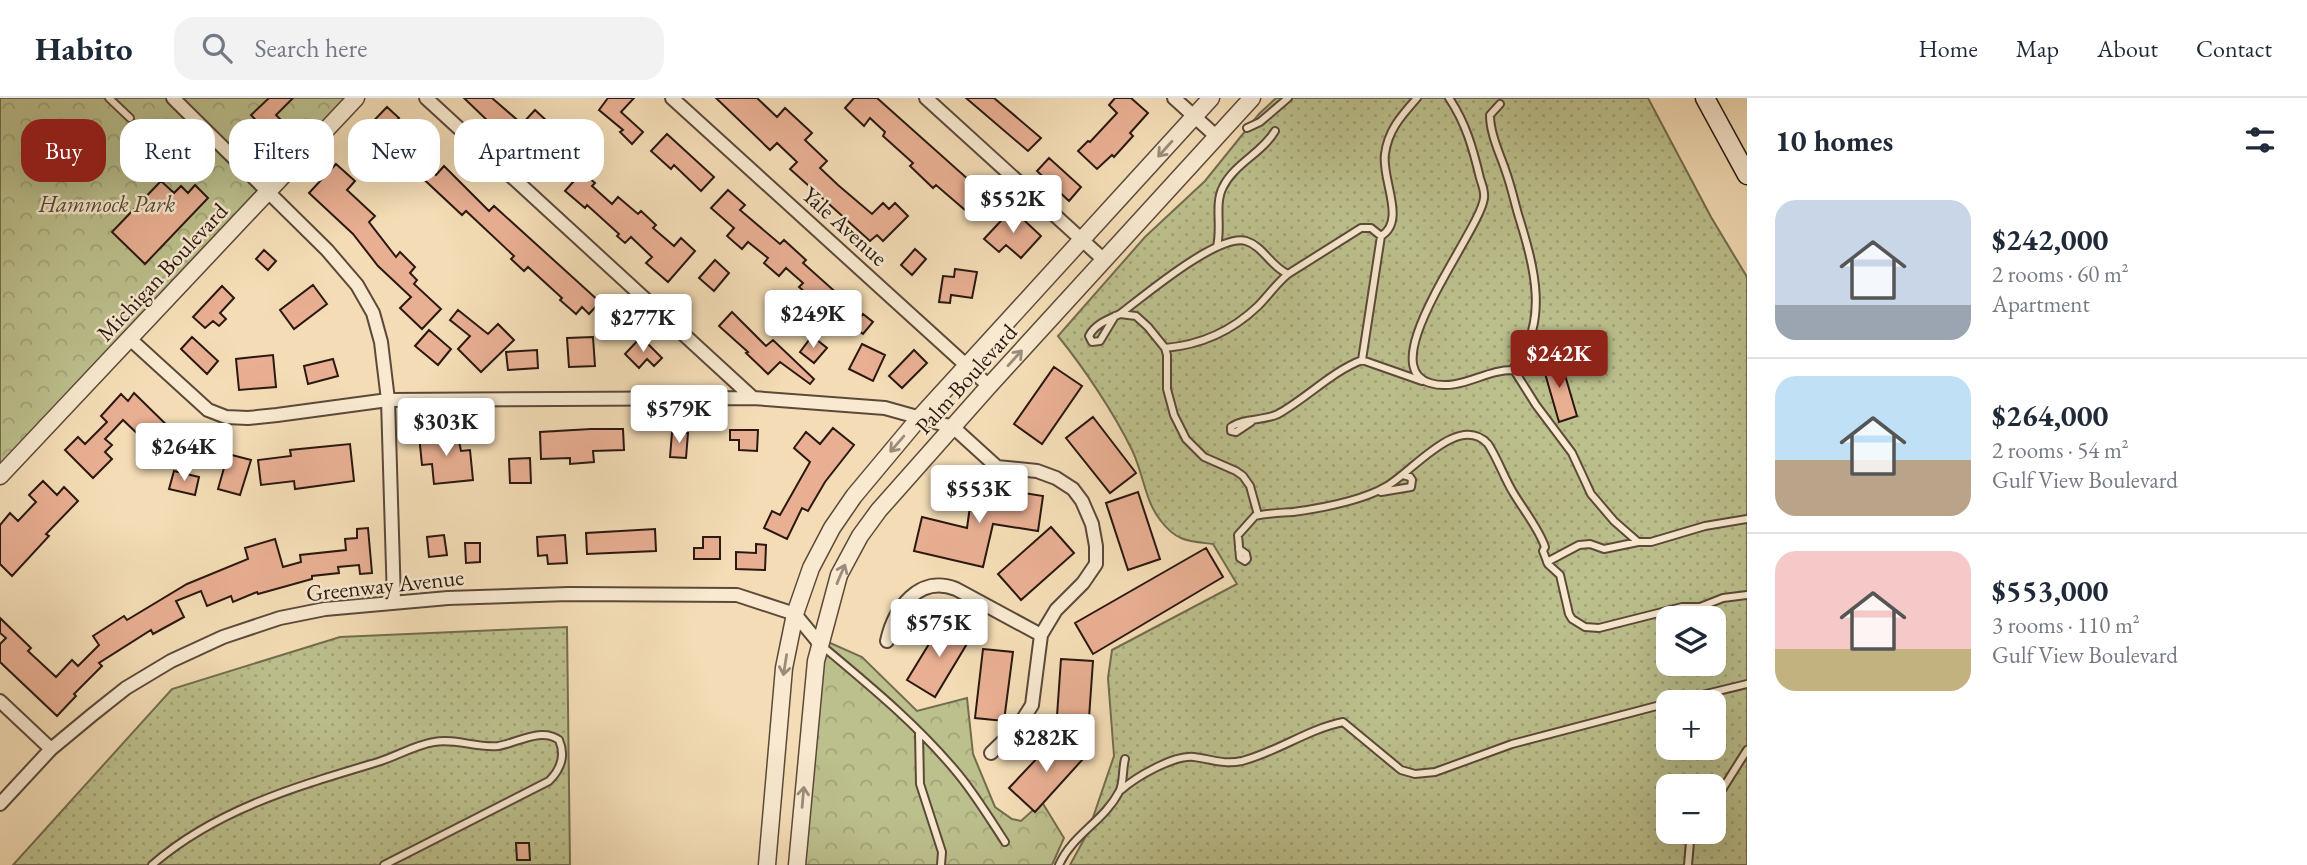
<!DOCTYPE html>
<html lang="en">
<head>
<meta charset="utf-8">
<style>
	body { margin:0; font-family:"EB Garamond",serif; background:#f2f2f3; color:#1f2937; height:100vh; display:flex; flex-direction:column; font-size:26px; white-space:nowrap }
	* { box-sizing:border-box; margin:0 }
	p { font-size:23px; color:#747a83 }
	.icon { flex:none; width:38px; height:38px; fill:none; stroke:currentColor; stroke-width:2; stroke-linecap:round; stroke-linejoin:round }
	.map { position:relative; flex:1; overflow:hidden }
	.drawer { display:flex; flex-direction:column; background:#fff; width:560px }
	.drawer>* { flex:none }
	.guide { position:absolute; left:21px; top:21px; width:665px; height:63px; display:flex; gap:14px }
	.fabs { position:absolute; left:1656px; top:508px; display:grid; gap:14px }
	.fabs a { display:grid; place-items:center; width:70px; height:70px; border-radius:14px; background:#fff; box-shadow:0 7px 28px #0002; font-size:35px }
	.price { position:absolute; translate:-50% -60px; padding:0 16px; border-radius:7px; background:#fff; color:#222; font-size:23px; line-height:46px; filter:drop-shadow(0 2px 4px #0008) }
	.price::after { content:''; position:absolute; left:50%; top:42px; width:21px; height:16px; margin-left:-10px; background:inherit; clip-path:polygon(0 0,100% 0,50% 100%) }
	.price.current { background:#8f2418; color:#fff }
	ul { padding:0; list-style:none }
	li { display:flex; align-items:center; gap:21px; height:175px; padding:0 28px }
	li+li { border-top:2px solid #e0e1e3 }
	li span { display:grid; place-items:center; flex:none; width:196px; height:140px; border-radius:21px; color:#555 }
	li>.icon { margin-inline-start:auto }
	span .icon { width:84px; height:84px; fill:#fffc; stroke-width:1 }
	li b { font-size:30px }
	h2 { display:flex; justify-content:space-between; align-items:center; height:84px; padding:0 28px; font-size:30px }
	.pill { padding:0 24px; border-radius:21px; background:#fff; box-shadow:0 7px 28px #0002; font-size:24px; line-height:63px }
	.pill.current { background:#8f2418; color:#fff }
	header { display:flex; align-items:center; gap:42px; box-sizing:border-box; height:98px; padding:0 35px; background:#fff; border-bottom:2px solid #e0e1e3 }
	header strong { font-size:33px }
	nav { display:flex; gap:38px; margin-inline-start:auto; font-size:24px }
	.search { width:490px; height:63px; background:#f2f2f3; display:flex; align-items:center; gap:18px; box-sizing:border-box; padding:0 24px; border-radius:21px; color:#747a83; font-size:26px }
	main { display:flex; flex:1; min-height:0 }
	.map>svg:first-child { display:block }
	.grass { fill:url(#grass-dots); stroke:#736c4f; stroke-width:2; fill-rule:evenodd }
	.forest { fill:url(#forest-crowns); stroke:#736c4f; stroke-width:2 }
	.building { fill:#e9af93; stroke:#2a1811; stroke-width:2 }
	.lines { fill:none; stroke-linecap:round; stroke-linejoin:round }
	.service-casing { stroke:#5c493a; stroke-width:10 }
	.minor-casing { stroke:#5c493a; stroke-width:16 }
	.tertiary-casing { stroke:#5c493a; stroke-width:19 }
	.secondary-casing { stroke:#2a1811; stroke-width:21 }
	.service { stroke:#f8e9d0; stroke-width:6 }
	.minor { stroke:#f8e9d0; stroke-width:12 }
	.tertiary { stroke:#f8e9d0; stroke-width:16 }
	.secondary { stroke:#f8e9d0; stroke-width:18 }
	.oneway { stroke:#9b8b7a }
	.labels { text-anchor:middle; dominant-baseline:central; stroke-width:5; stroke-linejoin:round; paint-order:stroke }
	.park-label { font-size:23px; font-style:italic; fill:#564a36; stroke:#f8e9d0 }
	.street-label { font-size:23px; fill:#2a1811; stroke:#f8e9d0 }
</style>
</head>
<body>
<header>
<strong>Habito</strong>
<div class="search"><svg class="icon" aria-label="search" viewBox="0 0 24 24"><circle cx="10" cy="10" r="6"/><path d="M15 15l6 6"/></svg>Search here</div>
<nav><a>Home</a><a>Map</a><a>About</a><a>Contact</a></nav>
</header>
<main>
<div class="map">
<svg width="1747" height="767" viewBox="0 0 1747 767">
	<defs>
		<pattern id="grass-dots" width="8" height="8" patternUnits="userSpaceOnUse" patternTransform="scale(1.75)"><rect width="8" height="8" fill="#bcc08d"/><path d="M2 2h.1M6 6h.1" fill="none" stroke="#a2a479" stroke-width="1.8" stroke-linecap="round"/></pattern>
		<pattern id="forest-crowns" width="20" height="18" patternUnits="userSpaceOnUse" patternTransform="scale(1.75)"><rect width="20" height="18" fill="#bcc08d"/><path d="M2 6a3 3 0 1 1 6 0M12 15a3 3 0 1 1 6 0" fill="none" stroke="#a2a479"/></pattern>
	</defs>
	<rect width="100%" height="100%" fill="#f4ddb6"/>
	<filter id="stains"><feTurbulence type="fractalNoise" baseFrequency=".00286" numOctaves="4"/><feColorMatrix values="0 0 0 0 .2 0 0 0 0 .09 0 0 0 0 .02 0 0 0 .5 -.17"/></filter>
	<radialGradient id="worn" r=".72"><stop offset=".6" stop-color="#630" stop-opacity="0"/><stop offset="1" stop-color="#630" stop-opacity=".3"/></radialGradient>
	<path class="grass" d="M1276 0H1648L1711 119 1747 179V767H1070L1088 734 1114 658 1108 580 1112 552 1237 486 1213 446C1189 443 1177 444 1161 423 1145 404 1143 374 1132 352 1114 315 1084 270 1058 238L1145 139 1205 83 1259 16ZM1668 520H1713V565H1668ZM1668 604H1713V649H1668ZM1668 688H1713V733H1668Z
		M567 529 570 767H13L172 591 340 539Z"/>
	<path class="forest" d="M0 0H352L0 373Z
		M828 544 862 559 917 613 967 600 973 656 995 709 1012 721 1021 723 1042 704 1064 740 1052 767H805L823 565 826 550 829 547Z"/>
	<path class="building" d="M269 0H293L276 17 288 29 275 42 251 17Z
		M464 0H492L522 26 535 12 548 24 537 37 561 59 550 71 526 49 521 55Z
		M608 0H634L621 14 643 34 632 46 620 34 623 32 599 12Z
		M716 0H757L777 19 785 10 812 35 805 42 827 63 820 70 838 87 872 116 883 105 889 111 895 105 908 118 883 143 877 137 870 143 790 71 797 64 777 45 770 52Z
		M854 0H877L988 99 972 118 936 87 933 90 910 68 913 65 883 38 885 34 870 20 864 28 845 10Z
		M966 0H994L1041 40 1028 53Z
		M1115 0H1131L1148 15 1130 35 1133 38 1114 59 1112 57 1097 71 1078 53 1088 43 1090 44 1117 15 1109 7Z
		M387 9 399 20 396 23 427 51 419 60 436 77 444 68 489 113 494 108 600 204 589 216 582 209 576 216 560 202 562 200 528 169 524 173 511 161 514 158 466 113 462 117 386 46 385 47 379 42 372 49 360 37Z
		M667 36 714 79 701 93 674 67 671 71 651 53Z
		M1049 60 1081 89 1069 103 1037 73Z
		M336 66 355 83 347 92 375 118 369 124 396 159 400 154 415 169 410 175 417 182 414 186 441 211 422 231 400 210 411 199 378 168 353 136 309 95Z
		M582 74 595 85 592 88 612 106 618 99 638 116 641 113 656 127 653 130 674 148 681 140 695 153 668 184 646 165 652 159 631 139 625 145 617 138 619 136 587 107 585 110 565 93Z
		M161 83 174 95 181 88 188 95 195 87 208 100 145 166 112 134Z
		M728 92 745 107 740 112 780 146 784 142 806 162 803 165 840 198 827 213 799 189 803 185 786 170 779 178 764 165 768 160 748 144 742 151 727 138 734 130 711 110Z
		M1012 111 1041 138 1021 160 1006 147 999 154 984 141Z
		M915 151 926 161 912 177 901 167Z
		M264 152 276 163 268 172 256 161Z
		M715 162 729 175 714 193 699 180Z
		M955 171 977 174 972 200 951 197 950 205 939 204 943 178 954 179Z
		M313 187 327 206 294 231 280 212Z
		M222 188 234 200 220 215 226 221 219 228 213 223 205 230 193 219Z
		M458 212 488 236 498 226 514 242 481 274 458 251 470 238 450 222Z
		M732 214 766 248 773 242 814 281 810 286 780 264 768 276 746 255 748 254 719 228Z
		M863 216 873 224 863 236 853 229Z
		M429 232 451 251 438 267 415 248Z
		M812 238 827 250 814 265 800 254Z
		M192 239 218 263 207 276 181 251Z
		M593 239 595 268 569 269 567 240Z
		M641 239 662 260 654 268 647 261 639 270 625 256Z
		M862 246 885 257 873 283 849 271Z
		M537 252 538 270 508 272 506 254Z
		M914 252 927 265 902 290 889 278Z
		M273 257 276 289 239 292 236 261Z
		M1560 260 1577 318 1559 324 1542 265Z
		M333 261 338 278 308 286 304 268Z
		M1054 269 1082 288 1042 346 1014 326Z
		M134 295 181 341 163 360 123 322 105 341 112 347 105 354 112 361 93 380 65 352 78 339 85 346 107 324 101 318 121 296 128 303Z
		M1093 319 1136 375 1110 395 1066 340Z
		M833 330 854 347 825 384 808 413 802 410 787 441 764 430 772 413 780 417 810 364 794 350 806 334 820 346Z
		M591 331H623L624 352 593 353 594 364 570 366V360L541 361 540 334Z
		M730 332H758L757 353 739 352V342H730Z
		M449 334 450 344 459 343 461 353 470 352 473 382 434 386 432 366 422 367 419 337Z
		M672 335H688L686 360 670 359Z
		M350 346 354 383 295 391 294 383 261 387 258 362 291 358 290 352Z
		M228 356 251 362 240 397 218 391Z
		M530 360 531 385H510L509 361Z
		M174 373 199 379 195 397 169 391Z
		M43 383 57 397 64 389 78 403 46 436 49 438 12 478 0 466V427L10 415 18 423 36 404 29 397Z
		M973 387 1043 398 1038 433 993 426 983 469 914 453 922 419 967 430Z
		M1138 394 1160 461 1128 472 1106 405Z
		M1051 429 1074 455 1021 502 998 476Z
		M368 430 372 475 360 476 359 467 338 469 339 475 312 478V481L258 496 257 494 233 504 231 498 207 508 201 493 176 503 184 519 153 536 151 532 99 565 102 568 74 596 76 598 57 618 0 564V546L6 540 0 535V520L31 550 28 553 56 579 72 562 78 568 99 547 93 538 124 518 127 522 187 486 248 461 245 450 275 441 283 469 301 464 300 457 346 452 345 441 357 440V431Z
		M655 431 656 453 587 456 586 435Z
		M444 437 447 457 429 459 427 439Z
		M565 437 567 465 548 466 547 457 538 458 537 439Z
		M703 439H720V461H694V450H703Z
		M465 445H480V464L466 465Z
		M756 446 766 447 765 472 736 471V454L756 455Z
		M1206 450 1223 479 1093 556 1075 525Z
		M943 523 971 539 935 599 907 582Z
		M983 551 1013 554 1004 623 975 620Z
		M1061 561 1093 563 1088 634 1056 632Z
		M1057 639 1082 662 1035 714 1009 690Z
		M516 745H529L530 762H517Z"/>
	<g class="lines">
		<defs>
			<path id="service" d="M109 0 130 20
				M1449 0C1466 25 1473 51 1480 80 1482 87 1485 93 1484 100 1481 132 1371 268 1430 285 1460 294 1485 271 1514 272L1536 307 1572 355 1591 396 1614 423 1638 444H1651L1705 428 1747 421
				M1500 6 1490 17C1490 36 1500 56 1506 74 1511 88 1514 102 1518 116 1534 168 1551 225 1512 272
				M1247 30 1260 24 1288 0
				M1217 148C1222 129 1214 106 1223 89 1234 66 1262 55 1275 33
				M1115 218 1100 243 1092 244 1089 238C1095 226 1109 221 1120 216
				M1165 250C1200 247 1232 233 1258 208 1268 198 1276 186 1288 176
				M1362 262 1381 138
				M1251 324 1236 334 1231 333V329C1243 320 1264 323 1278 316 1307 300 1331 274 1362 262L1422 283
				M1381 394 1411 389 1412 382 1410 379 1403 377
				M1258 417 1250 388 1243 378 1236 373 1204 359 1186 341 1174 317 1167 291V257L1165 250 1148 229 1136 218 1120 216C1144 198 1218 135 1246 143 1263 148 1271 169 1288 176L1361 130H1371L1381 138C1407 123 1381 81 1385 56 1388 32 1402 17 1417 0
				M1239 451 1246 456 1247 461 1245 463 1240 460 1238 437 1255 418C1267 415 1280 415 1293 414 1322 410 1362 403 1387 388 1412 374 1459 314 1488 346 1498 361 1504 380 1514 396 1525 414 1539 431 1545 449L1543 453 1548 466 1560 477 1569 516 1572 521 1585 529 1599 530 1682 509H1700L1723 500 1747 497
				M1547 464 1579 447 1590 446 1604 451 1638 444
				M821 547C869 587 919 628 959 677 976 698 990 721 1005 744
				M1673 604 1747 586
				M919 635 920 686 942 754 941 767
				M1121 692C1136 679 1173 657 1194 659 1211 661 1224 667 1242 663 1277 654 1308 631 1343 624L1401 672 1415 676 1435 674 1512 646 1668 605
				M1713 706 1747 652
				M152 767C216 711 298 688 378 664 397 658 415 647 434 644 455 640 476 650 498 648 517 645 541 629 559 642 566 658 560 672 549 683L384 767
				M1059 767C1072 737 1104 723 1119 694 1124 686 1122 672 1125 661
				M1688 767 1691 733"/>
			<path id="minor" d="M173 0 327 152 357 187 373 215 381 244 388 302 394 503
				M426 0 753 300
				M672 0 989 288
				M926 0 1104 162
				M1174 0 1217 39
				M130 241 208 312 226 319 248 320 277 317 388 302 753 300 885 310 953 329 997 369 1037 373 1056 380 1073 391 1082 403 1092 426 1096 448V466L1083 485 1056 512 1041 537 1032 607 1018 629 991 655
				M887 543C894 511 919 476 956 491L1041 537
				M0 603 51 651
				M0 706 51 651 92 617 126 590 171 563 223 539 280 520 325 511 448 500 569 496 737 497 795 516 819 545"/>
			<path id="tertiary" d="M0 378 356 0
				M767 767 784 570 795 516 811 470 832 430 854 398 920 319 1211 0
				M797 767 816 563 839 477 860 438 879 412 989 288 1252 0"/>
			<path id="secondary" d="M1705 0 1747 77"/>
		</defs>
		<use href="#service" class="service-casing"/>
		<use href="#minor" class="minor-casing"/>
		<use href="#tertiary" class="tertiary-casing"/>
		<use href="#secondary" class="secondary-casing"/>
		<use href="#service" class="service"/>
		<use href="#minor" class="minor"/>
		<use href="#tertiary" class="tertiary"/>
		<use href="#secondary" class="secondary"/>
	</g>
	<defs><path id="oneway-shaft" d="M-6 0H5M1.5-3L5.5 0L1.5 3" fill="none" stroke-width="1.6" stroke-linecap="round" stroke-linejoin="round" transform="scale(1.75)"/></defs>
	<g class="oneway">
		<use href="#oneway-shaft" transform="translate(1165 51) rotate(132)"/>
		<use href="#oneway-shaft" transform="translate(1015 260) rotate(-48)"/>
		<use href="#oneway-shaft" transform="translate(897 346) rotate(131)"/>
		<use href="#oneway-shaft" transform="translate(841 476) rotate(-67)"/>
		<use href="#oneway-shaft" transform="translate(785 567) rotate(99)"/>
		<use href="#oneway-shaft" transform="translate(803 699) rotate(-85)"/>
	</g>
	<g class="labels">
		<g class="park-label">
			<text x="107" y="106">Hammock Park</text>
		</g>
		<g class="street-label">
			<text transform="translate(845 128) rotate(42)">Yale Avenue</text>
			<text transform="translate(162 174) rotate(-47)">Michigan Boulevard</text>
			<text transform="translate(966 281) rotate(-48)">Palm Boulevard</text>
			<text transform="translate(385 487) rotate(-6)">Greenway Avenue</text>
		</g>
	</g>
	<rect width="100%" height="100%" filter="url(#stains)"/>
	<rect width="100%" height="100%" fill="url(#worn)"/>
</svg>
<div class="fabs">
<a><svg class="icon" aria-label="layers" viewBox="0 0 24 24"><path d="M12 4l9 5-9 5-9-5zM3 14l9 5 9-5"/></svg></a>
<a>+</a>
<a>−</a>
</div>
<b class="price" style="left:1013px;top:137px">$552K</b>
<b class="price" style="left:813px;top:252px">$249K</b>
<b class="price" style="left:643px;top:256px">$277K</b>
<b class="price current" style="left:1559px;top:292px">$242K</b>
<b class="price" style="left:679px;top:347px">$579K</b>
<b class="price" style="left:446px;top:360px">$303K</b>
<b class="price" style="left:184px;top:385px">$264K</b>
<b class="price" style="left:979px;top:427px">$553K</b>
<b class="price" style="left:939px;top:561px">$575K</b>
<b class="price" style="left:1046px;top:676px">$282K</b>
<div class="guide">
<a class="pill current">Buy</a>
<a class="pill">Rent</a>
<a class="pill">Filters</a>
<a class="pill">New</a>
<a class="pill">Apartment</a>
</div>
</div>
<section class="drawer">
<h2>10 homes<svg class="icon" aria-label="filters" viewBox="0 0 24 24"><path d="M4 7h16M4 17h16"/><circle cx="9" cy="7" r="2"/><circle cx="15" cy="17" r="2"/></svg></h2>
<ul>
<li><span style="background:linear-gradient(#c9d6e8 75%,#9aa5b1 0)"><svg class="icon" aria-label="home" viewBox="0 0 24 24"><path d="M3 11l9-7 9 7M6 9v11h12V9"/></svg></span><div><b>$242,000</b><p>2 rooms · 60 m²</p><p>Apartment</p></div></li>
<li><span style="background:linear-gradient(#bfe0f5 60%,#b9a48a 0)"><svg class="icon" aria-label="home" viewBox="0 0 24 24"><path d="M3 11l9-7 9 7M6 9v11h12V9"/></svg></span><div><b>$264,000</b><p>2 rooms · 54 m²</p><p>Gulf View Boulevard</p></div></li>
<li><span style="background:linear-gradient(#f6c9c9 70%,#c2b280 0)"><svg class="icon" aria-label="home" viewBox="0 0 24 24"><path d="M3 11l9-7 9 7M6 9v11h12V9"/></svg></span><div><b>$553,000</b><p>3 rooms · 110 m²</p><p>Gulf View Boulevard</p></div></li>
</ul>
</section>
</main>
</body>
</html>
